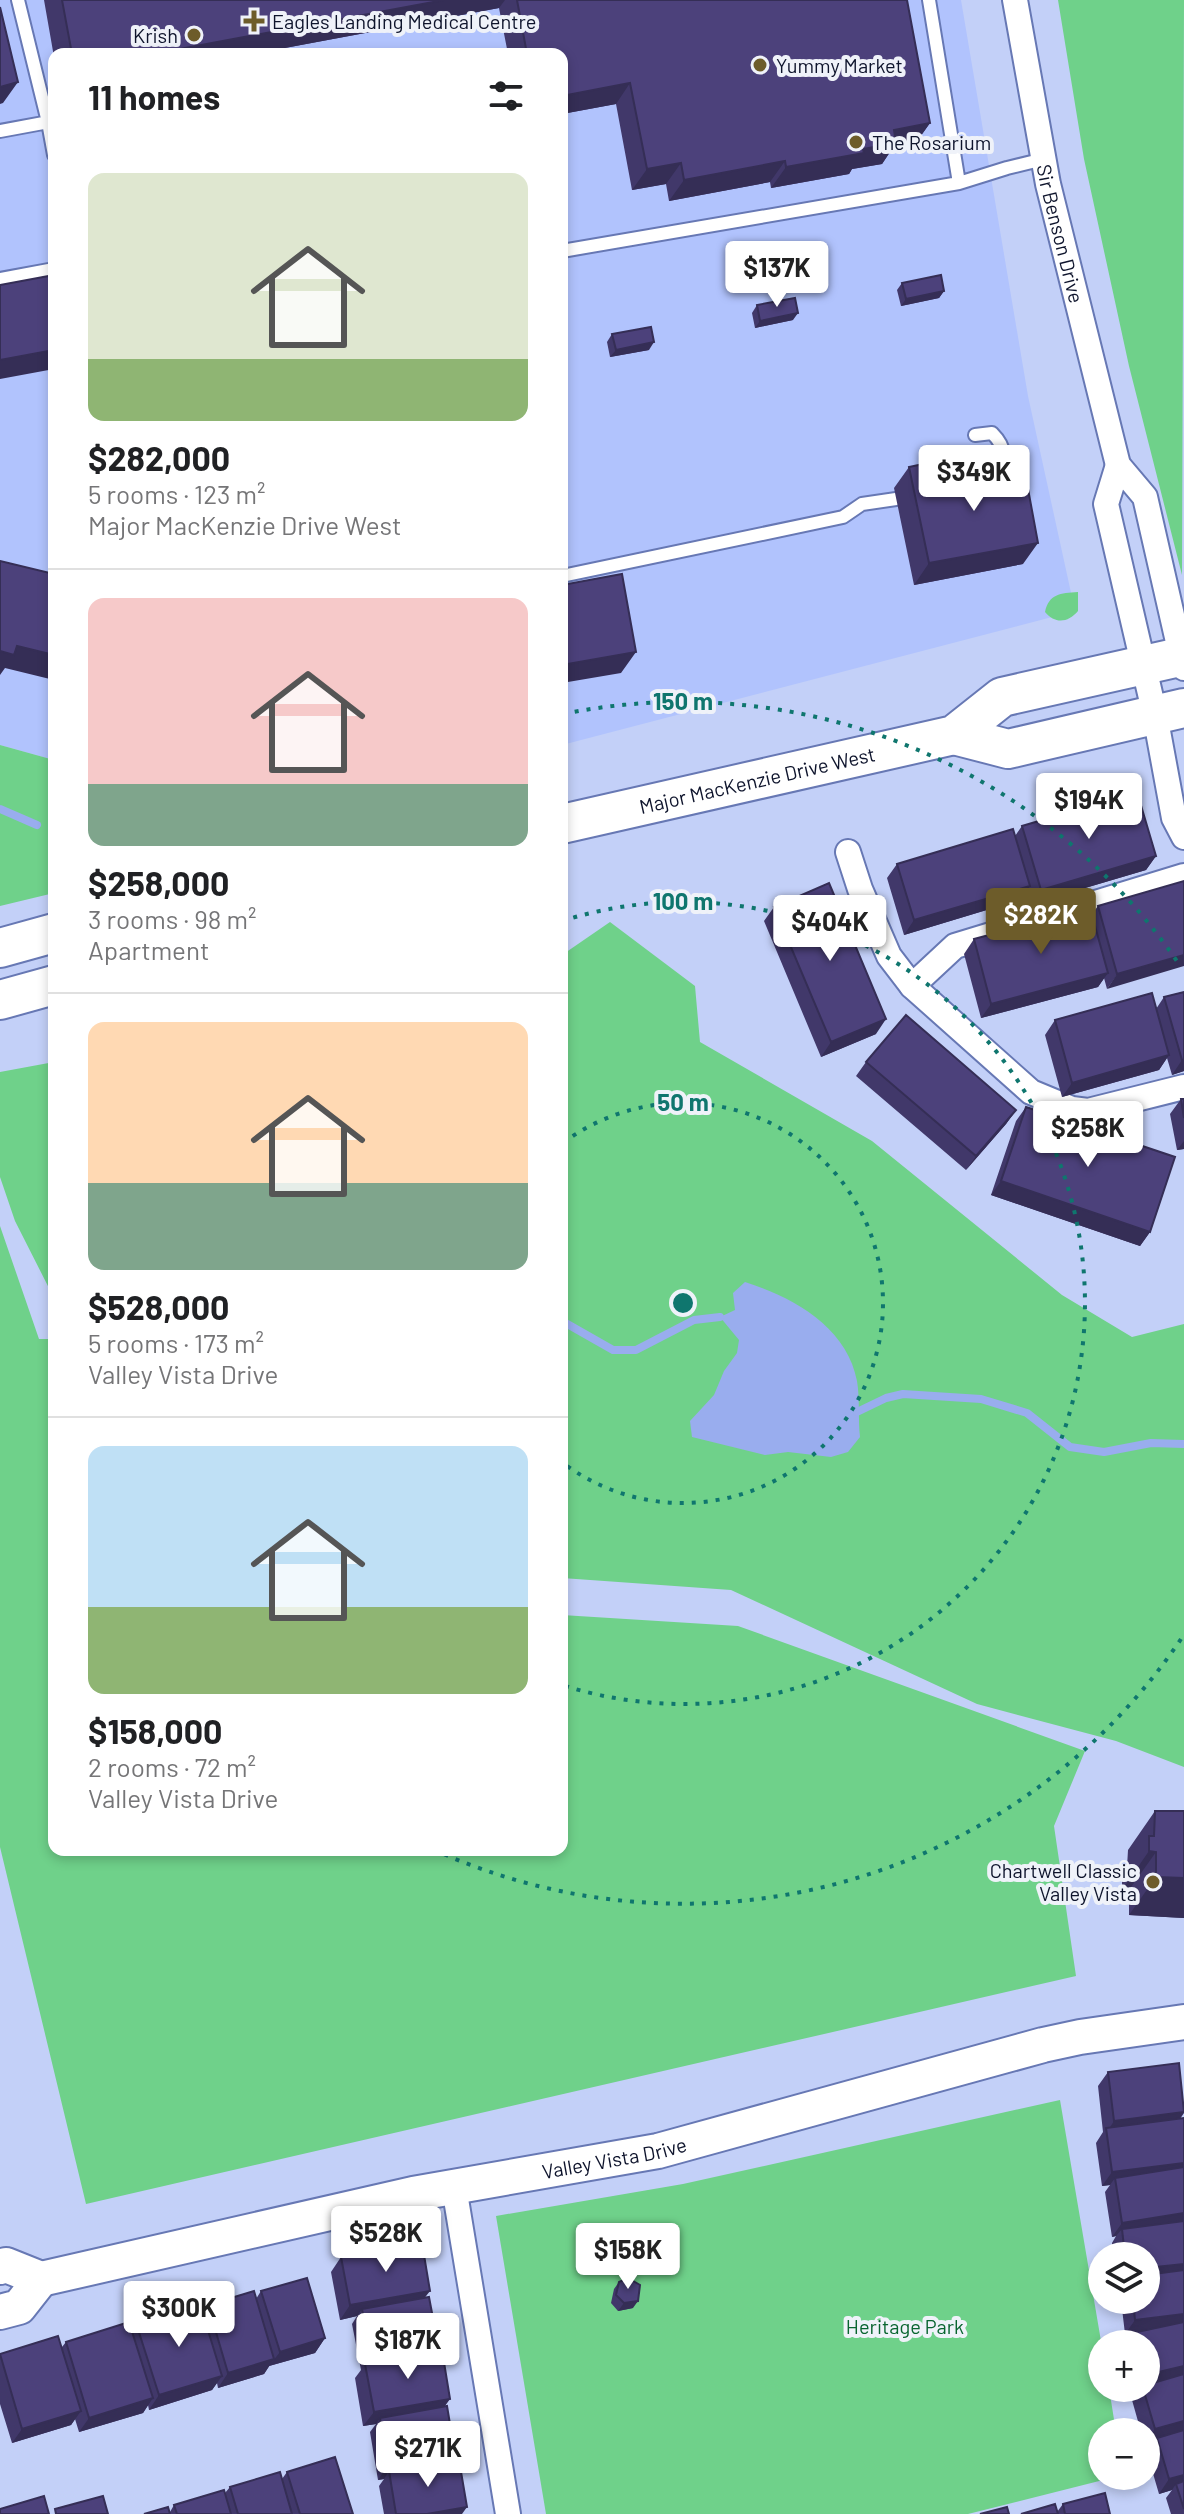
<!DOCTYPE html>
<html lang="en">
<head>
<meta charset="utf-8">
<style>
	body { margin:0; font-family:Barlow,sans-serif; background:#f2f2f2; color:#202124; height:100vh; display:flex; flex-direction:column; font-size:30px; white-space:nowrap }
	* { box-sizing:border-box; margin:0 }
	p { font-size:26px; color:#757577 }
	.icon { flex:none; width:44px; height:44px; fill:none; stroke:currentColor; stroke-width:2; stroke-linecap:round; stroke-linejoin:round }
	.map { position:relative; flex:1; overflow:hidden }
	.details { position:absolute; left:48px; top:48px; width:520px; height:1808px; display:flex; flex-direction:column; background:#fff; border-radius:16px; box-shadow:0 4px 12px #0003 }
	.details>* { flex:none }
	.tools { position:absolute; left:1088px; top:2242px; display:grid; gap:16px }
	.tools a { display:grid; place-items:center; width:72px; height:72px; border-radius:50%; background:#fff; box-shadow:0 4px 12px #0003; font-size:40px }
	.price { position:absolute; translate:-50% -68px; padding:0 18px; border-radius:8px; background:#fff; color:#222; font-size:26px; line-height:52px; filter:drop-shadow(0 2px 4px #0008) }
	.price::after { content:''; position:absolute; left:50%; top:48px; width:24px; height:18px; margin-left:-12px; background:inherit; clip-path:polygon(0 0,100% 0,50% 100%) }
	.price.on { background:#6d5c2a; color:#fff }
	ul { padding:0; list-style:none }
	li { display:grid; align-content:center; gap:16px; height:424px; padding:0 40px }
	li+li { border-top:2px solid #e0e0e0 }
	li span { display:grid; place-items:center; height:248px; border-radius:16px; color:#555 }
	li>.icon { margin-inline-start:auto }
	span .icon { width:144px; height:144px; fill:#fffc; stroke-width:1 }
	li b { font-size:34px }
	h2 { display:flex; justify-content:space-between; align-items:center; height:96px; padding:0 40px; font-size:34px }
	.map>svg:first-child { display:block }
	.built { fill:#b1c3fd }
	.green { fill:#6fd18a }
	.water { fill:#99adee }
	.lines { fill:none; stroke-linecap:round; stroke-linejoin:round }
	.stream { stroke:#99adee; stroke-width:8 }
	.lane-casing { stroke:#6778b4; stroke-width:16 }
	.street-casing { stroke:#6778b4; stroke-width:28 }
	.secondary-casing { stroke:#6778b4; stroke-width:38 }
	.primary-casing { stroke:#6778b4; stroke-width:42 }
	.lane { stroke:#fff; stroke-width:12 }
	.street { stroke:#fff; stroke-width:24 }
	.secondary { stroke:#fff; stroke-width:34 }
	.primary { stroke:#fff; stroke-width:38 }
	.wall { fill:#41386a }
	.shaded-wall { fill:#352e56 }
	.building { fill:#4c417b; stroke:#352e56; stroke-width:2 }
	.ring { fill:none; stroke:#0f766e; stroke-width:4; stroke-dasharray:4 8 }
	.poi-dot { fill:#6d5c2a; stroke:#eff2f9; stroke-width:3 }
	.labels { text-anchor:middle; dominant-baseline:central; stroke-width:8; stroke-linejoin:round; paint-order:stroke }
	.poi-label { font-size:20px; fill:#0e142c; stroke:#eff2f9; text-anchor:start }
	.street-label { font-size:20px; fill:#0e142c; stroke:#eff2f9 }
	.park-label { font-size:20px; fill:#096530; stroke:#eff2f9 }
	.centre { fill:#0f766e; stroke:#eff2f9; stroke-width:4 }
	.ring-label { font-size:24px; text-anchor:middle; font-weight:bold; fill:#0f766e; stroke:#eff2f9; stroke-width:8; stroke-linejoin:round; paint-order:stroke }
</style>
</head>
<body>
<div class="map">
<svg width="1184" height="2514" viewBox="0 0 1184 2514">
	<rect width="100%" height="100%" fill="#c3d0f8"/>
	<path class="built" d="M0 0H961L1028 396 1075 611 562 745V54H54V760L0 745Z"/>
	<path class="green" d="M1058 0H1184L1182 575 1129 366 1084 159Z
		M1078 592V611C1068 623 1055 624 1045 612 1049 594 1060 593 1078 592Z
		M0 745 54 760V893L0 906Z
		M610 922 695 986 700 1042 872 1141 1062 1295 1132 1337 1184 1324V1767L1116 1741 977 1704 731 1590 562 1578V955Z
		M54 1062V1298L15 1221 0 1177V1072Z
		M0 1226 39 1339H54V1850H562V1615L738 1626 1085 1751 1054 1826 1076 1976 86 2204 0 1847Z
		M1060 2100 1102 2347V2388H1109L1116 2432H1102V2476H1119L968 2514H546L496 2216 683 2184Z"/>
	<path class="water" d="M745 1282C793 1297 847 1327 857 1381 860 1399 858 1419 860 1437L848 1452 831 1457 788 1452 765 1455 692 1437 690 1421 714 1395 724 1371 737 1353 739 1340 720 1317 735 1310 733 1293Z"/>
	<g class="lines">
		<path class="stream" d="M0 809 37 825
			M562 1321 613 1350H636L694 1320 720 1317
			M857 1412 886 1398 903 1394 981 1399 1027 1413 1070 1447 1104 1452 1151 1443 1184 1444"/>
		<defs>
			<path id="lane" d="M18 0 48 122 54 155
				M929 0 959 183
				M0 131 54 121
				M562 251 959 183 1007 168 1044 159
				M0 279 54 269
				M975 435 992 433C1006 447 1007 460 997 478L988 481
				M562 576 843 517 862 504 896 499"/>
			<g id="street">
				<path id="s1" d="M1015 0 1048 184 1118 465 1145 497 1184 668"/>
				<path d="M1118 465 1106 504 1155 715 1174 818 1184 837"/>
				<path d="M848 852 860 889 889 956 912 986 1031 1092 1072 1109 1088 1111 1184 1087"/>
				<path d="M912 986 955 946 1184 876"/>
				<path d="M454 2187 508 2514"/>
			</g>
			<g id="secondary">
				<path id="s2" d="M0 2267 6 2265 41 2279 413 2194 658 2151 1043 2045 1080 2037 1184 2022"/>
				<path d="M0 2312 19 2307 41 2279"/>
			</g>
			<g id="primary">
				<path d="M954 735 1008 749 1184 708"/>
				<path id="s3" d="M562 824 954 735 1002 697 1184 656"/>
				<path d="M0 948 54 933"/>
				<path d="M0 1000 54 985"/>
			</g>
		</defs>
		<use href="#lane" class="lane-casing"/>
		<use href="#street" class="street-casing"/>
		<use href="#secondary" class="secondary-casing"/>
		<use href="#primary" class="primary-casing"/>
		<use href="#lane" class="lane"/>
		<use href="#street" class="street"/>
		<use href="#secondary" class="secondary"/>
		<use href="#primary" class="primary"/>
	</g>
	<path class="wall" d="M44 0H907L930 123 915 144 892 149 882 164 852 169 849 174 771 188 770 182 669 201 666 184 632 190 616 104 562 114V54H508L499 8 252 54H54V57Z
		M902 283 944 291 939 298 901 306 897 290Z
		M757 305 793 320 755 328 752 313Z
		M612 334 649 350 610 357 607 342Z
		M909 467 932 484 1023 564 914 585 894 488Z
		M1022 826 1156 856 1146 870 1031 904 1027 891 1020 900 904 935 887 878 897 864 1015 836Z
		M1184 881 1107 989 1104 978 1098 987 981 1018 964 954 974 939 1092 914 1098 906Z
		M774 907 876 1034 821 1057 764 921Z
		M1184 992V1071L1172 1075 1167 1058 1159 1070 1062 1097 1045 1035 1055 1020 1156 1009 1164 997Z
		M866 1062 1016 1110 1006 1124 966 1170 856 1076Z
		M1181 1099H1184V1149L1177 1150 1170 1114Z
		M1026 1107 1150 1232 1140 1246 991 1195 1016 1121Z
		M1184 1810V1918L1129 1915V1890H1122V1875L1127 1867 1128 1850 1155 1811H1183Z
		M1108 2072 1184 2113 1180 2119 1184 2118V2514H1171L1166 2498 1172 2490 1159 2494 1147 2453 1155 2441 1146 2443V2432H1141L1132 2400 1141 2388H1136H1146V2344H1129L1137 2333 1125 2334 1121 2300H1146V2256H1113L1112 2243 1116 2236 1112 2237 1105 2192 1110 2185 1102 2186 1096 2143 1103 2132 1098 2086Z
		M341 2257 425 2297 438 2345 433 2352 445 2407 450 2461 462 2514H384L379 2486 384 2479 378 2480 370 2432 376 2424 363 2426 355 2378 361 2370 352 2324 357 2316 340 2320 331 2272Z
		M619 2282 633 2308 618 2311 611 2303 614 2289Z
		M261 2291 325 2338 315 2353 269 2366 264 2374 218 2388 217 2383 212 2390 149 2410 148 2405 143 2413 79 2432 75 2419 71 2425 12 2443 0 2404V2354L62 2347 66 2342 132 2330 136 2323 202 2313 208 2305 256 2299Z
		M287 2472 353 2514H144L170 2512 174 2505 225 2493 230 2487 282 2479Z
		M1063 2504 1110 2514H1021L1057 2512Z"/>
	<path class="shaded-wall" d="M444 0H505L499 8 252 54H153Z
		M18 82 3 103 0 104V87Z
		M630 83 616 104 562 114V96Z
		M930 123 915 144 892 149 882 164 852 169 849 174 771 188 786 167 863 149 894 130Z
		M785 161 770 182 669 201 684 180Z
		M681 163 666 184 632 190 647 169Z
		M944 291 939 298 901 306 906 299Z
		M798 313 793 320 755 328 760 321Z
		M654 342 649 350 610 357 616 350Z
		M54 350V369L0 379V360Z
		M1038 543 1023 564 914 585 929 563Z
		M17 646 54 655V680L5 668 0 675V651Z
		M636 652 621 673 562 683V665Z
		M1156 856 1146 870 1031 904 1041 890Z
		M1030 886 1020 900 904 935 914 920Z
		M1184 955V966L1107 989 1117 974Z
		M1108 973 1098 987 981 1018 991 1004Z
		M886 1019 876 1034 821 1057 831 1042Z
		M1169 1055 1159 1070 1062 1097 1072 1083Z
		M1182 1060H1184V1071L1172 1075Z
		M1016 1110 1006 1124 966 1170 976 1156Z
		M1184 1141V1149L1177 1150Z
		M1001 1181 1150 1232 1140 1246 991 1195Z
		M1149 1851 1156 1852 1129 1890H1122Z
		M1156 1877 1184 1878V1918L1129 1915Z
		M1184 2112 1174 2127 1107 2132 1114 2121Z
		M1184 2163V2174L1115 2178 1110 2185 1102 2186 1112 2172Z
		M1184 2213V2226L1122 2229 1116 2236 1112 2237 1122 2223Z
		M1184 2264V2277L1146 2282V2268Z
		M430 2291 419 2305 362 2309 357 2316 340 2320 350 2305Z
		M638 2301 633 2308 618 2311 624 2303Z
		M1184 2314V2327L1125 2334 1135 2320Z
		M325 2338 315 2353 269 2366 280 2352Z
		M438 2345 428 2359 365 2365 371 2357Z
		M274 2359 264 2374 218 2388 228 2373Z
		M1184 2366V2379L1146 2387V2375Z
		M222 2376 212 2390 149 2410 159 2395Z
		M153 2398 143 2413 79 2432 89 2418Z
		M450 2399 440 2413 380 2418 376 2424 363 2426 374 2412Z
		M81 2411 71 2425 12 2443 22 2429Z
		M1184 2421V2432L1157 2438 1155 2441 1146 2443 1155 2429Z
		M455 2454 445 2468 389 2471 384 2479 378 2480 388 2465Z
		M1184 2475V2486L1176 2484 1172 2490 1159 2494 1169 2479Z
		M467 2507 462 2514H427Z"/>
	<path class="building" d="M62 0H444L153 54H72Z
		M517 0H907L930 123 894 130 896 143 863 149 864 153 786 167 785 161 684 180 681 163 647 169 630 83 562 96V54H527Z
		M0 7 18 82 0 87Z
		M54 275V350L0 360V285Z
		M941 275 944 291 906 299 902 283Z
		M795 298 798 313 760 321 757 305Z
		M651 327 654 342 616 350 612 334Z
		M928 463 932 484 1024 467 1038 543 929 563 909 467Z
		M0 561 54 574V655L17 646 14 655 0 651Z
		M622 574 636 652 562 665V585Z
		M1137 792 1156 856 1041 890 1022 826Z
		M1013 829 1030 886 914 920 897 864Z
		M1184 881V955L1117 974 1098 906Z
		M829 883 886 1019 831 1042 774 907Z
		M1090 908 1108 973 991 1004 974 939Z
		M1184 992V1060H1182L1164 997Z
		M1152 993 1169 1055 1072 1083 1055 1020Z
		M906 1015 1016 1110 976 1156 866 1062Z
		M1181 1099H1184V1118Z
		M1026 1107 1175 1157 1150 1232 1001 1181Z
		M1155 1811H1184V1878L1156 1877V1852L1149 1851V1836H1154Z
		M1179 2063 1184 2112 1114 2121 1108 2072Z
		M1184 2118V2163L1112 2172 1106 2128Z
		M1184 2167V2213L1122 2223 1115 2178Z
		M1184 2221V2264L1146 2268V2256H1125L1122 2229Z
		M422 2243 430 2291 350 2305 341 2257Z
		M1184 2270V2314L1135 2320 1133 2300H1146V2275Z
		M307 2278 325 2338 280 2352 261 2291Z
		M628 2278 640 2285 638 2301 624 2303 616 2295 619 2282Z
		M254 2291 274 2359 228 2373 208 2305Z
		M429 2297 438 2345 371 2357 362 2309Z
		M200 2304 222 2376 159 2395 136 2323Z
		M129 2322 153 2398 89 2418 66 2342Z
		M1184 2322V2366L1146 2375V2344H1140L1137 2332Z
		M58 2336 81 2411 22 2429 0 2354Z
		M442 2350 450 2399 374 2412 365 2364Z
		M1184 2374V2421L1155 2429 1143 2388H1146V2385Z
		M447 2406 455 2454 388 2465 380 2418Z
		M1184 2430V2475L1169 2479 1157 2438Z
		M335 2457 353 2514H300L287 2472Z
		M459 2460 467 2507 427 2514H396L389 2471Z
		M280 2472 292 2514H238L230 2487Z
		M1184 2481V2509L1176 2484Z
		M224 2490 231 2514H177L174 2505Z
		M1105 2493 1110 2514H1065L1063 2504Z
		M44 2496 49 2514H0V2509Z
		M103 2496 108 2514H56L55 2509Z
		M1055 2504 1058 2514H1021Z
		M168 2507 170 2514H144Z
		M1007 2507 1009 2514H980Z"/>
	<g class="ring">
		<path d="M563 1143A200 200 0 1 1 563 1463"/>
		<path d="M562 921A401 401 0 1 1 562 1685"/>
		<path d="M1181 1639A601 601 0 0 1 439 1852M563 714A601 601 0 0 1 1181 967"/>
	</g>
	<g class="poi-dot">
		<path d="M250 9h8v8h8v8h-8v8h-8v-8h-8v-8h8z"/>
		<circle cx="194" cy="35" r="8"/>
		<circle cx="760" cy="65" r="8"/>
		<circle cx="856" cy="142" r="8"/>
		<circle cx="1153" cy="1882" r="8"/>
	</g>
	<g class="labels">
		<g class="poi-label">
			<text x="272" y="21">Eagles Landing Medical Centre</text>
			<text x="178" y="35" text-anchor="end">Krish</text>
			<text x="776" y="65">Yummy Market</text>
			<text x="872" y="142">The Rosarium</text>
			<text x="1137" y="1870" text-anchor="end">Chartwell Classic<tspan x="1137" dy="23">Valley Vista</tspan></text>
		</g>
		<g class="street-label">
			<text stroke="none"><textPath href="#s1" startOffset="238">Sir Benson Drive</textPath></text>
			<text stroke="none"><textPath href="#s3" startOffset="200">Major MacKenzie Drive West</textPath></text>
			<text stroke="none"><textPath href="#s2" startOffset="630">Valley Vista Drive</textPath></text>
		</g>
		<g class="park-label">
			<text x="905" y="2326">Heritage Park</text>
		</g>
	</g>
	<circle cx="683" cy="1303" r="12" class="centre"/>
	<g class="ring-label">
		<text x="683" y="710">150 m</text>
		<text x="683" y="910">100 m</text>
		<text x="683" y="1111">50 m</text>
	</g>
</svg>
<div class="tools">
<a><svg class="icon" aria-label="layers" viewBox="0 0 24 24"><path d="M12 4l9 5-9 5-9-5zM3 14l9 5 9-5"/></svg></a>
<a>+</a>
<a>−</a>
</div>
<b class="price" style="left:777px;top:309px">$137K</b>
<b class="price" style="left:974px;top:513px">$349K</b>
<b class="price" style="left:1089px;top:841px">$194K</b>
<b class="price on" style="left:1041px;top:956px">$282K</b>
<b class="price" style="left:830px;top:963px">$404K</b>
<b class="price" style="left:1088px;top:1169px">$258K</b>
<b class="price" style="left:386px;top:2274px">$528K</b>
<b class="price" style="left:628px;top:2291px">$158K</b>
<b class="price" style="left:179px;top:2349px">$300K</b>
<b class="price" style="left:408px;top:2381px">$187K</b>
<b class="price" style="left:428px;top:2489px">$271K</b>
<section class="details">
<h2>11 homes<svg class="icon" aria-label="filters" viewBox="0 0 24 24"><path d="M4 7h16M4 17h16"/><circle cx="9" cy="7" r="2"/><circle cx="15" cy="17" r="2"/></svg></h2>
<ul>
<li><span style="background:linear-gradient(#dfe7d0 75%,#8fb573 0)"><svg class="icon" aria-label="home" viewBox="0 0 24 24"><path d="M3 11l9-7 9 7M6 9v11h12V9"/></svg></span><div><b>$282,000</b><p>5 rooms · 123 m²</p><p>Major MacKenzie Drive West</p></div></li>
<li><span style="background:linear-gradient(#f6c9c9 75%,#7fa58c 0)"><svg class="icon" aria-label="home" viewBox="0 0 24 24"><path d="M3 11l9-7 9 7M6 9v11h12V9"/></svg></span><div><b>$258,000</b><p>3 rooms · 98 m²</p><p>Apartment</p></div></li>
<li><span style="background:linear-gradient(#ffd9b3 65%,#7fa58c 0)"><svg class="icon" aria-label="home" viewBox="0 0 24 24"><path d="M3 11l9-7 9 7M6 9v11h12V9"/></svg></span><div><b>$528,000</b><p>5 rooms · 173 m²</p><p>Valley Vista Drive</p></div></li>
<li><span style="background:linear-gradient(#bfe0f5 65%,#8fb573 0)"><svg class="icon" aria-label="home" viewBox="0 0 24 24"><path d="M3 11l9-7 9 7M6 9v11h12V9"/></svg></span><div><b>$158,000</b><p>2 rooms · 72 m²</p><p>Valley Vista Drive</p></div></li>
</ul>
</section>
</div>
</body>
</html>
